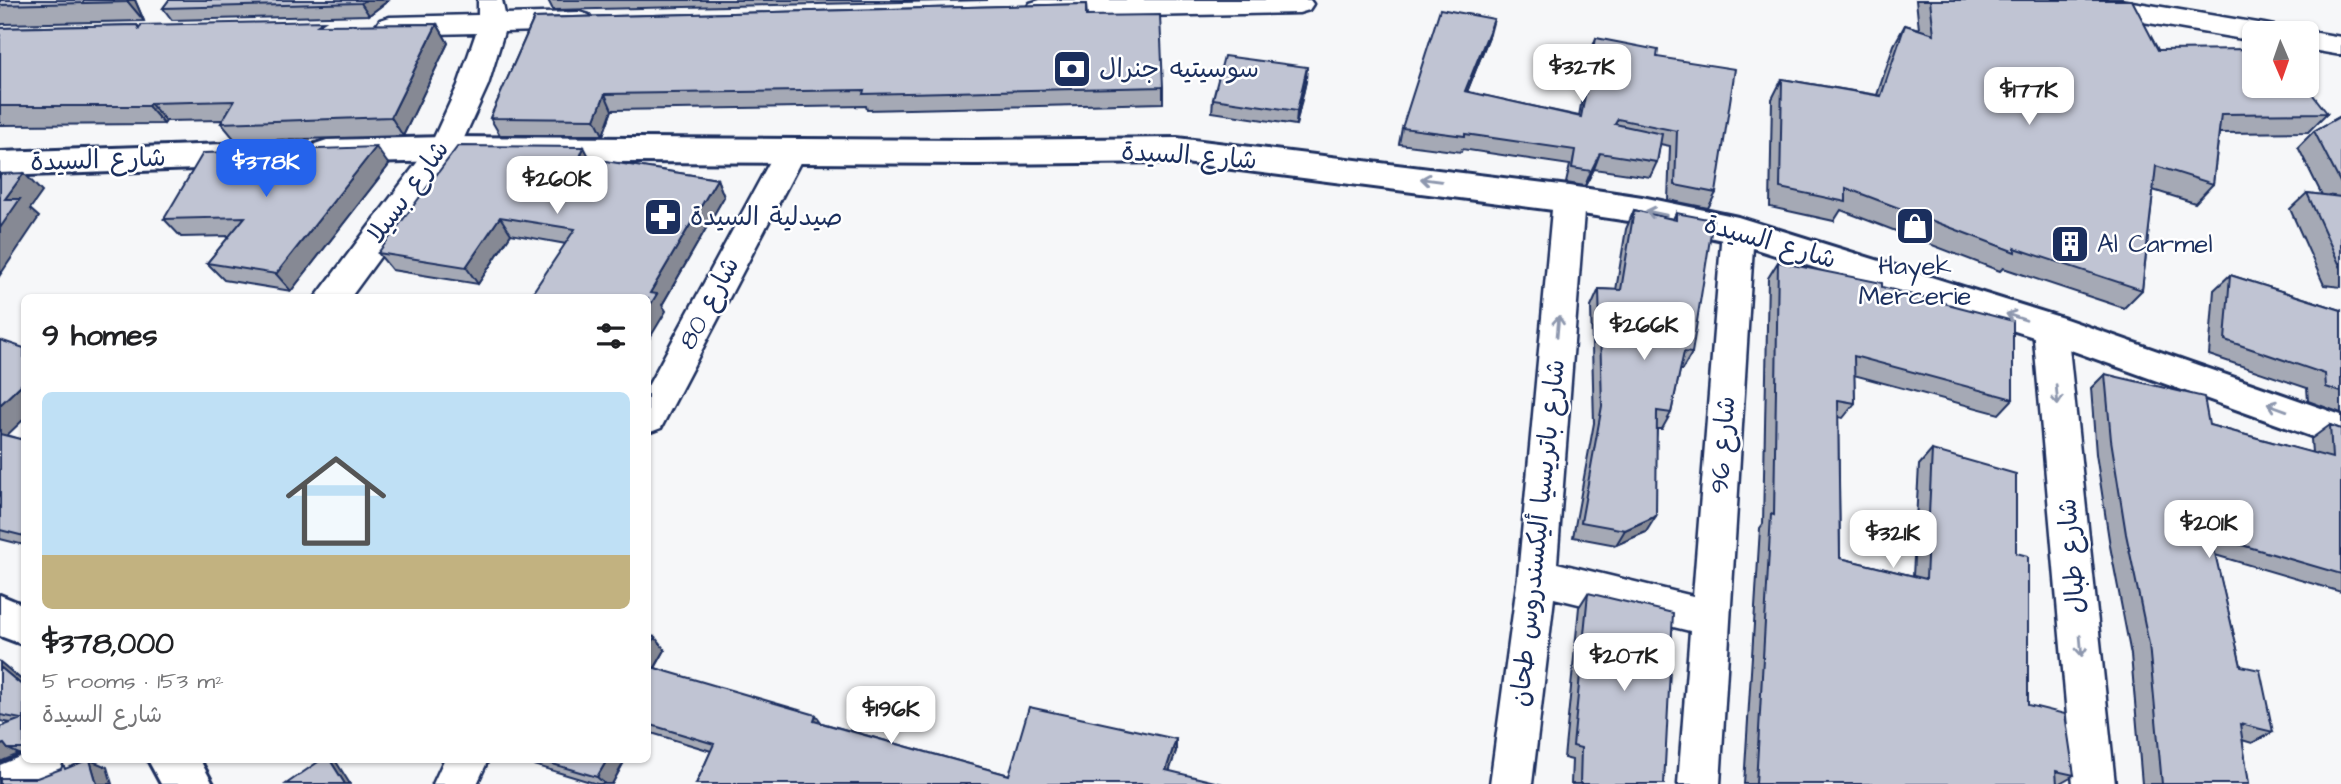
<!DOCTYPE html>
<html lang="en">
<head>
<meta charset="utf-8">
<style>
	body { margin:0; font-family:"Architects Daughter","Playpen Sans Arabic",sans-serif; background:#f2f2f2; color:#202124; height:100vh; display:flex; flex-direction:column; font-size:26px; white-space:nowrap }
	* { box-sizing:border-box; margin:0 }
	p { font-size:23px; color:#757577 }
	.icon { flex:none; width:38px; height:38px; fill:none; stroke:currentColor; stroke-width:2; stroke-linecap:round; stroke-linejoin:round }
	.map { position:relative; flex:1; overflow:hidden }
	.details { position:absolute; left:21px; top:294px; width:630px; height:469px; display:flex; flex-direction:column; background:#fff; border-radius:10px; box-shadow:0 2px 5px #0004 }
	.details>* { flex:none }
	.needle { width:46px; rotate:178deg }
	.controls { position:absolute; left:2242px; top:21px; display:grid; gap:14px }
	.controls a { display:grid; place-items:center; width:77px; height:77px; border-radius:10px; background:#fff; box-shadow:0 2px 5px #0004; font-size:35px }
	.price { position:absolute; translate:-50% -60px; padding:0 16px; border-radius:14px; background:#fff; color:#222; font-size:23px; line-height:46px; filter:drop-shadow(0 2px 4px #0008) }
	.price::after { content:''; position:absolute; left:50%; top:42px; width:21px; height:16px; margin-left:-10px; background:inherit; clip-path:polygon(0 0,100% 0,50% 100%) }
	.price.current { background:#2563eb; color:#fff }
	ul { padding:0; list-style:none }
	li { display:grid; align-content:center; gap:14px; height:371px; padding:0 21px }
	li span { display:grid; place-items:center; height:217px; border-radius:10px; color:#555 }
	li>.icon { margin-inline-start:auto }
	span .icon { width:126px; height:126px; fill:#fffc; stroke-width:1 }
	li b { font-size:30px }
	h2 { display:flex; justify-content:space-between; align-items:center; height:84px; padding:0 21px; font-size:30px }
	.map>svg:first-child { display:block }
	.lines { fill:none; stroke-linecap:round; stroke-linejoin:round }
	.street-casing { stroke:#1b2f5e; stroke-width:5 }
	.secondary-casing { stroke:#1b2f5e; stroke-width:6 }
	.street { fill:#fff; fill-rule:evenodd }
	.secondary { fill:#fff; fill-rule:evenodd }
	.wall { fill:#a5a9b5; stroke:#1b2f5e; stroke-width:2 }
	.shaded-wall { fill:#868994; stroke:#1b2f5e; stroke-width:2 }
	.building { fill:#c0c4d3; stroke:#1b2f5e; stroke-width:2 }
	.oneway { stroke:#8d97ae }
	.labels { text-anchor:middle; dominant-baseline:central; stroke-width:5; stroke-linejoin:round; paint-order:stroke }
	.poi-label { font-size:26px; fill:#1b2f5e; stroke:#fff; text-anchor:start }
	.street-label { font-size:26px; fill:#1b2f5e; stroke:#fff }
</style>
</head>
<body>
<div class="map">
<svg width="2341" height="784" viewBox="0 0 2341 784">
	<rect width="100%" height="100%" fill="#f6f7f9"/>
	<filter id="ink" filterUnits="userSpaceOnUse"><feTurbulence type="fractalNoise" baseFrequency=".0143" numOctaves="2"/><feDisplacementMap in="SourceGraphic" scale="14" xChannelSelector="R" yChannelSelector="G"/><feConvolveMatrix kernelMatrix="1 2 1 2 8 2 1 2 1" color-interpolation-filters="sRGB"/></filter>
	<g filter="url(#ink)">
		<g class="lines">
			<defs>
				<path id="street" d="M478 0H502L505 14 579 12 589 15 593 21 589 27 579 30 504 32 488 85 459 149 350 298H315L431 144 458 85 476 33 390 35 380 32 376 26 380 20 390 17 478 15Z
					M1040 0H1310L1313 4 1309 10 1299 13 1040 18 1030 15 1026 9 1030 3Z
					M2053 0H2120L2264 24 2274 26 2278 33H2254V41L2067 9 2057 6Z
					M2306 31 2341 37V55L2306 49V33H2297Z
					M791 140 802 143 806 151 661 428 648 433V386L780 143Z
					M1569 188 1580 191 1585 199 1557 563 1693 596 1722 230 1727 222 1738 218 1749 222 1754 230 1720 784H1678L1690 631 1554 598 1532 784H1490L1518 576 1553 199 1558 191Z
					M2050 315 2062 319 2067 328 2115 784H2073L2033 328 2038 319Z
					M24 755V760H84L78 775 56 784H0V765Z
					M444 760H488L477 784H433Z"/>
				<path id="secondary" d="M444 137 977 140 1177 138 1569 186 1642 197 1738 217 2063 318 2341 415V447L2040 339 1737 243 1642 223 1569 212 1177 162 977 164 444 161 327 164 315 160 310 152 315 144 327 140Z
					M253 143 265 147 270 155 265 163 253 167 0 176V152Z
					M0 595 24 605V645L0 636Z
					M148 760H200L213 784H161Z"/>
			</defs>
			<use href="#street" class="street-casing"/>
			<use href="#secondary" class="secondary-casing"/>
			<use href="#street" class="street"/>
			<use href="#secondary" class="secondary"/>
		</g>
		<path class="wall" d="M0 0H135L144 21 2 24 0 26Z
			M169 0H389L369 15 172 20 163 8Z
			M548 0H988L553 10Z
			M1916 0H2130L2158 50 2327 113 2308 132 2219 133 2213 184 2195 203 2153 190 2142 290 2124 308 2003 268 2000 271 1841 210 1834 221 1770 207 1772 99 1782 79 1877 95 1894 45 1905 25 1919 29Z
			M1086 4 1087 16 1163 87V103L867 110 866 106 612 110 603 135H500L490 118 534 18Z
			M437 24 448 43 403 136 236 141 221 123 223 120 166 121 164 124 0 125V28L137 25 140 28Z
			M1490 34 1467 92 1579 116 1590 54 1596 38 1657 57 1716 193 1708 208 1668 200 1670 146 1660 144 1657 162 1650 177 1594 169 1585 186 1566 183 1570 165 1462 149 1461 152 1399 144 1402 128Z
			M1306 81 1296 125 1212 112 1213 99Z
			M2341 116V287L2324 285 2290 209 2307 193 2322 195 2298 147 2314 131Z
			M590 159 717 179 724 197 662 305 666 311 566 244 511 234 478 284 392 270 378 253Z
			M389 165 291 291 224 280 207 263 230 236 181 237 164 219Z
			M1634 210 1673 219 1676 213 1692 353 1682 370H1680L1671 413 1662 429H1657L1646 532 1616 545 1573 537 1594 423 1591 307 1599 289 1616 290 1626 229Z
			M1778 262 1882 287 2013 399 1999 414 1854 375 1855 403 1843 418 1838 417 1840 558 1913 576 1919 465 1932 450 2016 553 2028 705 2074 775 2058 784H1744L1760 528 1763 524 1768 278Z
			M2230 275 2341 310V413L2308 401 2307 388 2209 355 2214 290Z
			M0 340 7 435 24 440V545L0 539Z
			M2105 374 2209 425 2312 453 2311 439 2330 425 2341 429V592L2215 555 2241 666 2273 732 2252 743 2242 740 2249 784H2142L2131 655 2110 546 2096 454 2091 388Z
			M1588 593 1664 784H1571L1572 760 1564 758 1579 607Z
			M648 635 665 650 655 668 822 723 1009 775 1176 751 1169 771 696 784 711 751 648 732Z
			M0 662 24 682V756L19 754 0 762V727L11 723 0 721Z
			M517 760H625L612 784H597Z"/>
		<path class="shaded-wall" d="M127 0H135L144 21 128 2Z
			M366 0H389L369 15 361 3Z
			M1494 19 1490 34 1461 107 1465 91Z
			M437 24 448 43 403 136 391 117Z
			M1307 67 1306 81 1296 125 1297 111Z
			M605 94 612 110 603 135 595 119Z
			M150 103 166 121 164 124 148 106Z
			M376 147 389 165 291 291 276 274Z
			M584 147 593 164 580 157Z
			M1600 153 1594 169 1585 186 1591 171Z
			M24 173 42 192 30 209 39 217 0 275V228L5 199Z
			M717 179 724 197 662 305 666 311 648 341V309L650 293Z
			M500 217 511 234 478 284 466 267Z
			M24 382V419L0 442V405Z
			M1656 516 1646 532 1616 545 1625 530Z
			M655 637 665 650 650 676 648 673V650Z
			M0 662 24 682V687L0 667Z
			M816 715 824 726 814 721Z
			M1176 739V751L1166 781V770Z
			M4 744 8 749 19 754 0 762V745Z
			M90 760 107 767 112 784H97Z
			M330 760H335L350 784H345Z
			M607 760H625L612 784H605L597 777Z"/>
		<path class="building" d="M0 0H127L128 2 0 5Z
			M169 0H366L361 3 163 8Z
			M1930 0H2132L2158 50 2253 49 2254 86H2306L2327 113 2221 114 2213 184 2156 166 2142 290 2015 248V252L1846 188V202L1780 188 1782 79 1881 96 1905 25 1934 34Z
			M1086 4V16L1160 15 1163 87 863 94 864 90 605 94 595 119 490 118 534 18Z
			M1440 9 1494 19 1465 91 1581 117 1596 38 1658 50 1657 57 1735 69 1716 193 1675 185 1677 131 1618 119 1615 124 1662 134 1657 162 1600 153 1591 171 1572 168 1575 150 1465 134V136L1402 128Z
			M324 21 318 25 437 24 391 117 221 123 234 101 150 103 148 106H0V28L137 25 139 29 141 25Z
			M1224 56 1307 67 1297 111 1213 99Z
			M2341 116V184L2314 131Z
			M458 146 584 147 580 157 717 179 650 293 657 294 648 309V298H529L575 229 500 217 466 267 378 253Z
			M376 147 276 274 207 263 245 217 164 219 203 153Z
			M24 173 5 199H20L0 228V174Z
			M2307 193 2341 197V268Z
			M1634 210 1676 220V213L1713 220 1692 353 1684 352 1671 413 1657 411 1656 516 1625 530 1581 522 1602 406 1599 289 1621 290Z
			M1778 262 1882 283V287L2013 321V399L1854 356 1855 403 1838 400 1840 558 1926 579 1932 450 2016 474V553L2028 556V705L2065 714 2074 775 2056 771 2057 784H1756L1771 514 1774 515Z
			M2230 275 2341 310V392L2326 387 2325 374 2225 340Z
			M0 340 24 348V382L0 405Z
			M2105 374 2204 397 2209 425 2332 458 2330 425 2341 429V574L2211 536 2241 666 2260 670 2273 732 2240 724 2249 784H2162L2149 644 2126 534 2111 440Z
			M0 434 24 440V536L0 530Z
			M1588 593 1673 613 1664 784H1580L1581 748 1573 746Z
			M648 635 655 637 648 650Z
			M648 666 816 715 814 721 1009 775 1029 707 1176 739 1166 770 1223 784H696L714 744 648 724Z
			M0 667 24 687V749H8L4 744 0 745V727L21 719 0 715Z
			M87 760H90L97 784H0V778H37L61 769 63 764 65 769Z
			M321 760H330L345 784H286Z
			M539 760H607L597 777Z"/>
		<defs><path id="oneway-shaft" d="M-6 0H5M1.5-3L5.5 0L1.5 3" fill="none" stroke-width="1.6" stroke-linecap="round" stroke-linejoin="round" transform="scale(1.75)"/></defs>
		<g class="oneway">
			<use href="#oneway-shaft" transform="translate(1431 180) rotate(-172)"/>
			<use href="#oneway-shaft" transform="translate(1656 213) rotate(-168)"/>
			<use href="#oneway-shaft" transform="translate(2016 317) rotate(-162)"/>
			<use href="#oneway-shaft" transform="translate(1558 326) rotate(-85)"/>
			<use href="#oneway-shaft" transform="translate(2057 395) rotate(85)"/>
			<use href="#oneway-shaft" transform="translate(2277 407) rotate(-160)"/>
			<use href="#oneway-shaft" transform="translate(2081 646) rotate(85)"/>
		</g>
	</g>
	<defs>
		<symbol id="bank-square" viewBox="-11 -11 22 22"><rect x="-9" y="-9" width="18" height="18" rx="4" fill="#1b2f5e" stroke="#fff"/><path d="M-6-4H6V4H-6ZM0-2.3a2.3 2.3 0 1 0 0 4.6a2.3 2.3 0 1 0 0-4.6Z" fill="#fff"/></symbol>
		<symbol id="pharmacy-square" viewBox="-11 -11 22 22"><rect x="-9" y="-9" width="18" height="18" rx="4" fill="#1b2f5e" stroke="#fff"/><path d="M-2-6h4v4h4v4h-4v4h-4v-4h-4v-4h4Z" fill="#fff"/></symbol>
		<symbol id="shop-square" viewBox="-11 -11 22 22"><rect x="-9" y="-9" width="18" height="18" rx="4" fill="#1b2f5e" stroke="#fff"/><path d="M-5-2.5h2.3a2.7 3.5 0 0 1 5.4 0H5L5.5 6h-11ZM-1.5-2.5h3a1.5 2.3 0 0 0-3 0Z" fill="#fff"/></symbol>
		<symbol id="building-square" viewBox="-11 -11 22 22"><rect x="-9" y="-9" width="18" height="18" rx="4" fill="#1b2f5e" stroke="#fff"/><path d="M-4-6H4V6H1V3H-1V6H-4ZM-2.5-4.3h1.7v1.8h-1.7ZM.8-4.3h1.7v1.8H.8ZM-2.5-1h1.7V.8h-1.7ZM.8-1h1.7V.8H.8Z" fill="#fff"/></symbol>
	</defs>
	<g fill-rule="evenodd">
		<use href="#bank-square" x="1050" y="47" width="44" height="44"/>
		<use href="#pharmacy-square" x="641" y="195" width="44" height="44"/>
		<use href="#shop-square" x="1893" y="204" width="44" height="44"/>
		<use href="#building-square" x="2048" y="222" width="44" height="44"/>
	</g>
	<g class="labels">
		<g class="poi-label">
			<text x="1099" y="69">سوسيتيه جنرال</text>
			<text x="690" y="217">صيدلية السيدة</text>
			<text x="2097" y="244">Al Carmel</text>
			<text x="1915" y="266" text-anchor="middle">Hayek<tspan x="1915" dy="30">Mercerie</tspan></text>
		</g>
		<g class="street-label">
			<text transform="translate(1189 156) rotate(4)">شارع السيدة</text>
			<text transform="translate(98 160) rotate(-2)">شارع السيدة</text>
			<text transform="translate(408 192) rotate(-54)">شارع بسيلا</text>
			<text transform="translate(1770 242) rotate(16)">شارع السيدة</text>
			<text transform="translate(709 303) rotate(-62)">شارع 80</text>
			<text transform="translate(1723 445) rotate(-86)">شارع 96</text>
			<text transform="translate(1538 533) rotate(-84)">شارع باتريسيا أليكسندروس طحان</text>
			<text transform="translate(2072 556) rotate(-95)">شارع طبال</text>
		</g>
	</g>
</svg>
<div class="controls">
<a><svg class="needle" viewBox="-14 -14 28 28"><path d="M0-13l5 13h-10z" fill="#e53935"/><path d="M0 13l5-13h-10z" fill="#757577"/></svg></a>
</div>
<b class="price" style="left:1582px;top:104px">$327K</b>
<b class="price" style="left:2029px;top:127px">$177K</b>
<b class="price current" style="left:266px;top:199px">$378K</b>
<b class="price" style="left:557px;top:216px">$260K</b>
<b class="price" style="left:1644px;top:362px">$266K</b>
<b class="price" style="left:2209px;top:560px">$201K</b>
<b class="price" style="left:1893px;top:570px">$321K</b>
<b class="price" style="left:1624px;top:693px">$207K</b>
<b class="price" style="left:891px;top:746px">$196K</b>
<section class="details">
<h2>9 homes<svg class="icon" aria-label="filters" viewBox="0 0 24 24"><path d="M4 7h16M4 17h16"/><circle cx="9" cy="7" r="2"/><circle cx="15" cy="17" r="2"/></svg></h2>
<ul>
<li><span style="background:linear-gradient(#bfe0f5 75%,#c2b280 0)"><svg class="icon" aria-label="home" viewBox="0 0 24 24"><path d="M3 11l9-7 9 7M6 9v11h12V9"/></svg></span><div><b>$378,000</b><p>5 rooms · 153 m²</p><p>شارع السيدة</p></div></li>
</ul>
</section>
</div>
</body>
</html>
